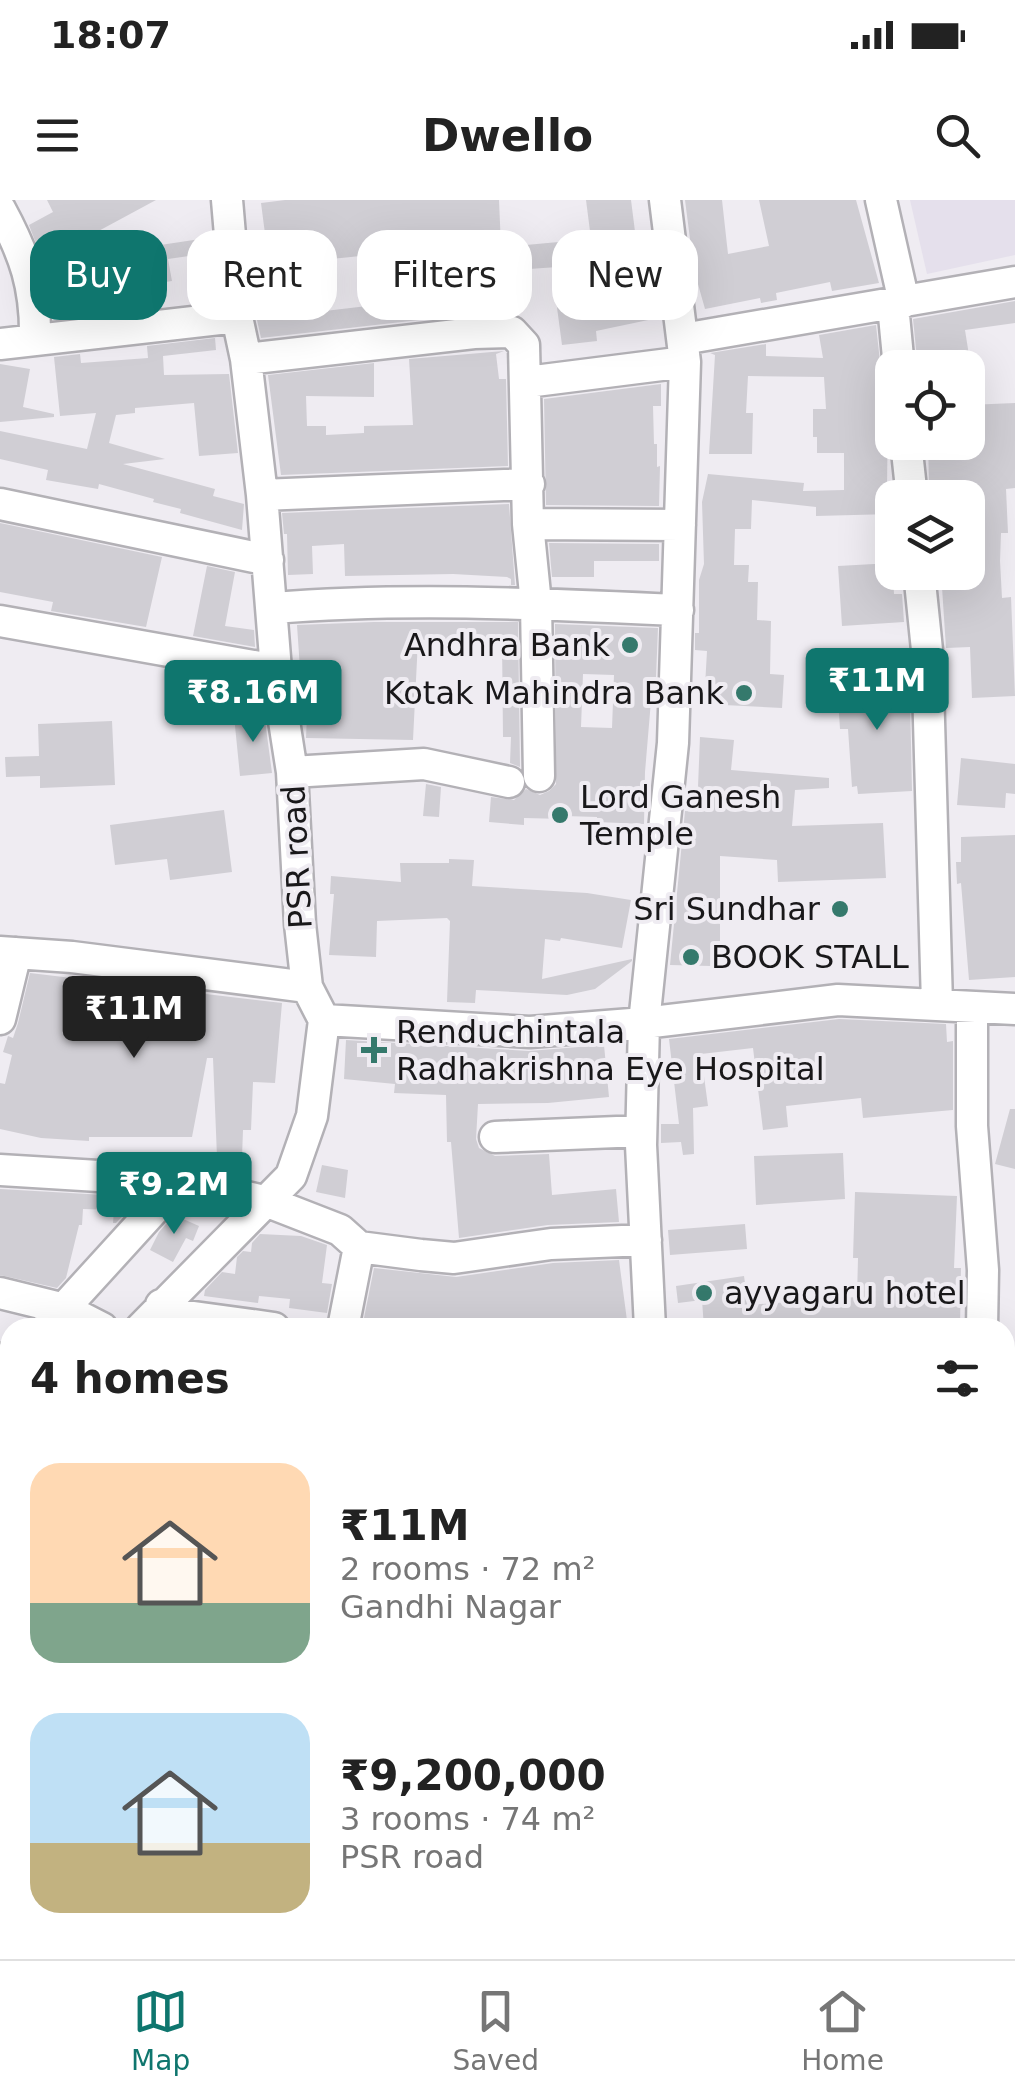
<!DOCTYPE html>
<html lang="en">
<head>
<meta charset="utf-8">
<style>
	body { margin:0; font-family:"DejaVu Sans",sans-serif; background:#f6f6f6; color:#222; height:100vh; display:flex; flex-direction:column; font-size:38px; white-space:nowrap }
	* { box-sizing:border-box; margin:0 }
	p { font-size:32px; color:#767676 }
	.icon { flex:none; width:55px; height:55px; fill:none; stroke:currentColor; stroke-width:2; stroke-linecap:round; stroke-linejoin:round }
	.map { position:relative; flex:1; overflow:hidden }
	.drawer { position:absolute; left:0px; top:1118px; width:1015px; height:642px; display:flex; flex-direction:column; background:#fff; border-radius:30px 30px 0 0; box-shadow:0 10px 40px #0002 }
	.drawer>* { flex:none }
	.banner { position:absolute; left:30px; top:30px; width:955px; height:90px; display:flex; gap:20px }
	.controls { position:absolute; left:875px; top:150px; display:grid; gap:20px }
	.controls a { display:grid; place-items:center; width:110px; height:110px; border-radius:20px; background:#fff; box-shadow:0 10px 40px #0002; font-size:50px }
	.price { position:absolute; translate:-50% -85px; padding:0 22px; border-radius:10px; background:#0f766e; color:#fff; font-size:32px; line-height:65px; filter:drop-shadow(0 2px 5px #0008) }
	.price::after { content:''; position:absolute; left:50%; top:60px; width:30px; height:22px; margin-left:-15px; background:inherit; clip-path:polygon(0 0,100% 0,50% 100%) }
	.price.current { background:#222; color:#fff }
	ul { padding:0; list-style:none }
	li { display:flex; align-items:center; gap:30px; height:250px; padding:0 30px }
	li span { display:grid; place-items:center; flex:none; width:280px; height:200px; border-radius:30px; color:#555 }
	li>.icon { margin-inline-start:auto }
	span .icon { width:120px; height:120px; fill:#fffc; stroke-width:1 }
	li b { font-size:42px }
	h2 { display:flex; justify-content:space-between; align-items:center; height:120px; padding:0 30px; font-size:42px }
	.chip { padding:0 35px; border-radius:30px; background:#fff; box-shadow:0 10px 40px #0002; font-size:35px; line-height:90px }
	.chip.current { background:#0f766e; color:#fff }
	.status { display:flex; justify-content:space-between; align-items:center; height:70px; padding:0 50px; background:#fff; direction:ltr }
	.status svg { height:28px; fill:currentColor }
	header { display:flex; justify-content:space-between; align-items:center; height:130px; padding:0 30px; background:#fff; font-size:45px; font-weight:700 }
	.tab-bar { display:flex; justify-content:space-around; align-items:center; height:140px; border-top:2px solid #e0e0e0; background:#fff; font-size:28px; color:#767676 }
	.tab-bar a { display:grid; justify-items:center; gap:5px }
	.tab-bar .current { color:#0f766e }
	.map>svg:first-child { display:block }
	.built { fill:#e5e0ec }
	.building { fill:#d0ced4; fill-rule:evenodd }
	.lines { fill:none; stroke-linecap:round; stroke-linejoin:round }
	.minor-casing { stroke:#b3b1b6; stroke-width:35 }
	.minor { stroke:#fff; stroke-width:30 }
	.poi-dot { fill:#35796c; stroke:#efecf2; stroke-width:4 }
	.labels { text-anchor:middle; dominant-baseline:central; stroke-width:8; stroke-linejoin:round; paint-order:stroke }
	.poi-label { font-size:32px; fill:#19181a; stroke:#efecf2; text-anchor:start }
	.street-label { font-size:32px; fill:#19181a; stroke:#efecf2 }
</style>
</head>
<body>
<div class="status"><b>18:07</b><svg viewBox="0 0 49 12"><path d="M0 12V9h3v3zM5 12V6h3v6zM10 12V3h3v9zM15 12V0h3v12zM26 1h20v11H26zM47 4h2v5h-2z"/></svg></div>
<header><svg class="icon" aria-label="menu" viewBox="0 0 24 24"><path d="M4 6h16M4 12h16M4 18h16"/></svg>Dwello<svg class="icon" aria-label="search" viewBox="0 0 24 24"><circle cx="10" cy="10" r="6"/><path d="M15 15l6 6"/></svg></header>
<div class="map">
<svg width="1015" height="1759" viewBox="0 0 1015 1759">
	<rect width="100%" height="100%" fill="#efecf2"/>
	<path class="built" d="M910 0H1015V55L927 74Z"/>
	<path class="building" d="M47 0H156L93 34 112 77 141 72 145 109 54 119 55 104 45 67 29 25 53 12Z
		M285 0H499L501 47 505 46 508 113 472 114 261 138 257 120 276 118 261 3ZM462 36 467 93 435 97 432 38ZM380 54 384 104 308 113 302 62Z
		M586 0H631L639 63H645L653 119 596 131 597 141 562 145 556 100 590 96 586 65 529 69 526 45 591 39Z
		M685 0H722L728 54 769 46 759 0H856L879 83 832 91 830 82 776 93 777 100 761 103 760 98 705 109 694 70Z
		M207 38 210 53 168 59 172 81 152 84 147 47Z
		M1015 101V123L965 130 971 168H918L913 119Z
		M876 125 885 208H888L887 288H892V314L816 316V307L752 300 751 329H735L734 365H749L748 382H758L757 420 771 421 770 474 784 475 782 508 704 504 707 451 695 450V433H699V380L704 364 702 302 708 274 804 283 803 291 844 290V253H817V237H813V209H826L824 177 748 176 746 213H753L752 254H709L715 155 710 153 766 144V156L823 158 819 135Z
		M215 138 216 150 163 156 164 175 229 174 238 253 199 256 194 203 135 208V213L116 215 109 243 165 259 123 264 215 289 213 296 244 304 242 330 180 313 181 309 153 302 154 299 99 284 98 289 46 280 48 270 0 259V231L87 249 96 213 60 216 54 157 80 154 81 163 148 158 147 146Z
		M504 151 496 154 499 179H506L508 266 281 275 268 175 374 163V197L306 196 307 226H326V235L364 233V226L413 225 409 159Z
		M0 164 30 169 23 207 54 214V217L0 222Z
		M661 184V206H653L654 244H657V267L660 266 659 306 546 305 544 199Z
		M1015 203V288L1006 289 1008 333H1001L1000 361 1002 398 1011 397 1015 496 972 498 970 447 946 448 941 372H968V298H935V284H929L928 242H968V205Z
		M509 304 515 385H511V379L507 377 453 374 345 376 344 344 312 346 313 374 288 375 287 334H284L282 313Z
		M0 323 162 357 146 427 51 411 53 402 0 392Z
		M549 343 659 344V361H594V377H552Z
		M892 363 894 394H902L904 422 842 426 838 366Z
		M207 366 235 372 225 426 254 430 255 447 193 436Z
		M374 422H518L520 567 510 563 511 537H503L502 440H418L413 540 306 538 309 468 300 469 297 425Z
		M555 424 658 428 656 477H653L645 572 644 624 597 622V617L565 616 564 619 524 618V625L489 622 491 597 514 600 526 589 540 595 549 591 556 584ZM583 474 614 475 612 528 581 527Z
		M903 476 905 499H910L912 591 858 594 857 586 852 587 848 529H840L837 483 845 482 844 479Z
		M264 513 272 573 240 576 234 516Z
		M112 521 115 585 40 588V576L6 577 5 557 39 556 38 524Z
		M700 537 734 540 731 570 829 578V588L795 590 792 626 883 623 886 678 778 682 777 660 720 656V746H712L711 766 670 765 685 611 697 612Z
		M961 558 1015 564V594L1006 593 1005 608 957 605Z
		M426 584 441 587 439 617 423 616Z
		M224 610 232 672 170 680 167 659 115 665 110 625Z
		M1015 635V777L969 780 961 683 957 684 956 662H961V637Z
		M449 659 474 660 472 686 587 693 631 700 622 748 561 738 560 741 545 739 542 779 632 759V761L595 789 567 795 476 790 475 803 447 802 450 721 447 718 377 721 376 757 329 755 334 694H330L331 676 401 682 400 663H449Z
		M30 773 282 803 275 883 253 882 251 930H243L242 957H217L213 858H207L192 937H89V941L41 938 0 929V883L5 884 12 855 3 852 8 836 13 838 18 823Z
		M839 819 946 824 947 842 953 841V910L863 918 861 898 786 906 788 927 763 930 753 848 701 854 708 906 693 908 694 954 683 955 681 942 661 943V924H679L669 839Z
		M346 840 529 851 604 845 609 897 548 903 478 904 476 939 479 948 495 956 549 954 552 995 616 989 619 1022 548 1025 459 1038 451 942H447L446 895 394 893 395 884 344 879Z
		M1010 909H1015V969L995 964Z
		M843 953 845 999 756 1005 754 956Z
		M322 965 348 970 345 998 316 992Z
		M0 989 140 997 116 1023H113L114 1010 83 1009 82 1025H79L66 1078 57 1088 0 1075Z
		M855 992 957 996 954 1068H961L960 1128H704L702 1100 678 1103 676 1086 744 1076 748 1105 857 1097 858 1058H853Z
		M174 1015 199 1026 193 1041 186 1038 173 1062 150 1050 159 1032Z
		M745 1024 747 1049 670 1055 668 1030Z
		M260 1034 301 1036 327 1045 322 1083 332 1084 327 1113 289 1108 290 1099 259 1096 258 1103 204 1096 205 1090 222 1072 235 1074 237 1057 243 1051 251 1052 252 1043Z
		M619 1060 628 1128H362L374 1068 456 1077 553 1063Z"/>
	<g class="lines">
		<defs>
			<path id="minor" d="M881 0 904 102
				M0 9C25 55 36 87 35 139
				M893 105 899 168
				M683 139 1015 82
				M0 144 237 117
				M246 159 474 133 512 132 524 145 528 324 536 404 539 576
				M527 182 685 162
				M906 242 912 298
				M262 295 529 284
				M0 304 268 360
				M528 324 680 325
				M919 372 927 450 937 804
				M273 408C407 397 544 404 678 410
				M0 421 276 470
				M292 572 424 564 509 582
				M0 752 72 757 307 787
				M972 807V926L983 1070 982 1128
				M0 819 16 753
				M324 820 530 832 644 823 838 800 1015 809
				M495 937 641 931
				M0 970 180 981 268 1002 340 1030 359 1047 421 1055 454 1058 551 1044 646 1040
				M0 1093 65 1109 102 1128
				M161 1105 172 1114 274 1128
				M46 1128 180 981
				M141 1128 291 976 312 916 324 820 307 787 300 724 292 572 276 470 262 295 246 159 237 117 227 0
				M343 1128 359 1047
				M650 1128 641 945 644 823 673 543 685 162 665 0
				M0 1166 10 1156
				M0 1275 10 1263
				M1005 1279 1015 1278
				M0 1462 10 1463
				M1013 1618 1015 1647
				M0 1631 10 1635
				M0 1735 10 1738
				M42 1750 67 1759
				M310 1750 335 1759
				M174 1759 179 1750
				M617 1759 619 1750
				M813 1759V1750"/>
		</defs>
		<use href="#minor" class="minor-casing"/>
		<use href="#minor" class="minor"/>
	</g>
	<g class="poi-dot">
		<circle cx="630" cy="445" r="10"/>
		<circle cx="744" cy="493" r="10"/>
		<circle cx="560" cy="615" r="10"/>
		<circle cx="840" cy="709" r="10"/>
		<circle cx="691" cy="757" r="10"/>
		<path d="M369 835h10v10h10v10h-10v10h-10v-10h-10v-10h10z"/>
		<circle cx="704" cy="1093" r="10"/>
	</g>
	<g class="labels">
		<g class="poi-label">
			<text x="610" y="445" text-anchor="end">Andhra Bank</text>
			<text x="724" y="493" text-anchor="end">Kotak Mahindra Bank</text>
			<text x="580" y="597">Lord Ganesh<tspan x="580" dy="37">Temple</tspan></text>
			<text x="820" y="709" text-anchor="end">Sri Sundhar</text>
			<text x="711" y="757">BOOK STALL</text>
			<text x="396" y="832">Renduchintala<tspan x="396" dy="37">Radhakrishna Eye Hospital</tspan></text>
			<text x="724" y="1093">ayyagaru hotel</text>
		</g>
		<g class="street-label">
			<text transform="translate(297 657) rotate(-93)">PSR road</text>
		</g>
	</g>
</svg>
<div class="controls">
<a><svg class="icon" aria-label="locate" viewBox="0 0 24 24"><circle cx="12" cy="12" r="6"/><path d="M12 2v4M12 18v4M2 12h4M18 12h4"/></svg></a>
<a><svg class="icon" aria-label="layers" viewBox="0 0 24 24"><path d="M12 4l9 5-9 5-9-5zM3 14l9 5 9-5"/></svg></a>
</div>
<b class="price" style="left:877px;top:533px">₹11M</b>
<b class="price" style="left:253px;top:545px">₹8.16M</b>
<b class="price current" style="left:134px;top:861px">₹11M</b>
<b class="price" style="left:174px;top:1037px">₹9.2M</b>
<div class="banner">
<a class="chip current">Buy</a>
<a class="chip">Rent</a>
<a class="chip">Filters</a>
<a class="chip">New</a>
</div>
<section class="drawer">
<h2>4 homes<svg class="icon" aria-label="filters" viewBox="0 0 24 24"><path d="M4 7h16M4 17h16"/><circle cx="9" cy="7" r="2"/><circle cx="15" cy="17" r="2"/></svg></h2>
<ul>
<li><span style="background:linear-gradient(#ffd9b3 70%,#7fa58c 0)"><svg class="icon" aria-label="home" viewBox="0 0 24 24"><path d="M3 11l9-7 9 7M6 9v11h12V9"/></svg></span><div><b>₹11M</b><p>2 rooms · 72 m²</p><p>Gandhi Nagar</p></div></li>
<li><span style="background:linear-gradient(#bfe0f5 65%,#c2b280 0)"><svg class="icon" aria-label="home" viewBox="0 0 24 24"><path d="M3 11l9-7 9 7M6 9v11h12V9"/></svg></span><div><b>₹9,200,000</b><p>3 rooms · 74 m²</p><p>PSR road</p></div></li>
</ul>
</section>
</div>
<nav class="tab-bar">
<a class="current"><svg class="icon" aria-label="map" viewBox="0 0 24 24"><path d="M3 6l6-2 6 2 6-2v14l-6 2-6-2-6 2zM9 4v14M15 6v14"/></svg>Map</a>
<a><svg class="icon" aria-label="saved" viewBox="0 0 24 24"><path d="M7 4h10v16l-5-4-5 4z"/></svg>Saved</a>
<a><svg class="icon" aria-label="home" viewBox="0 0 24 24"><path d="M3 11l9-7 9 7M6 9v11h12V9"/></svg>Home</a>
</nav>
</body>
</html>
